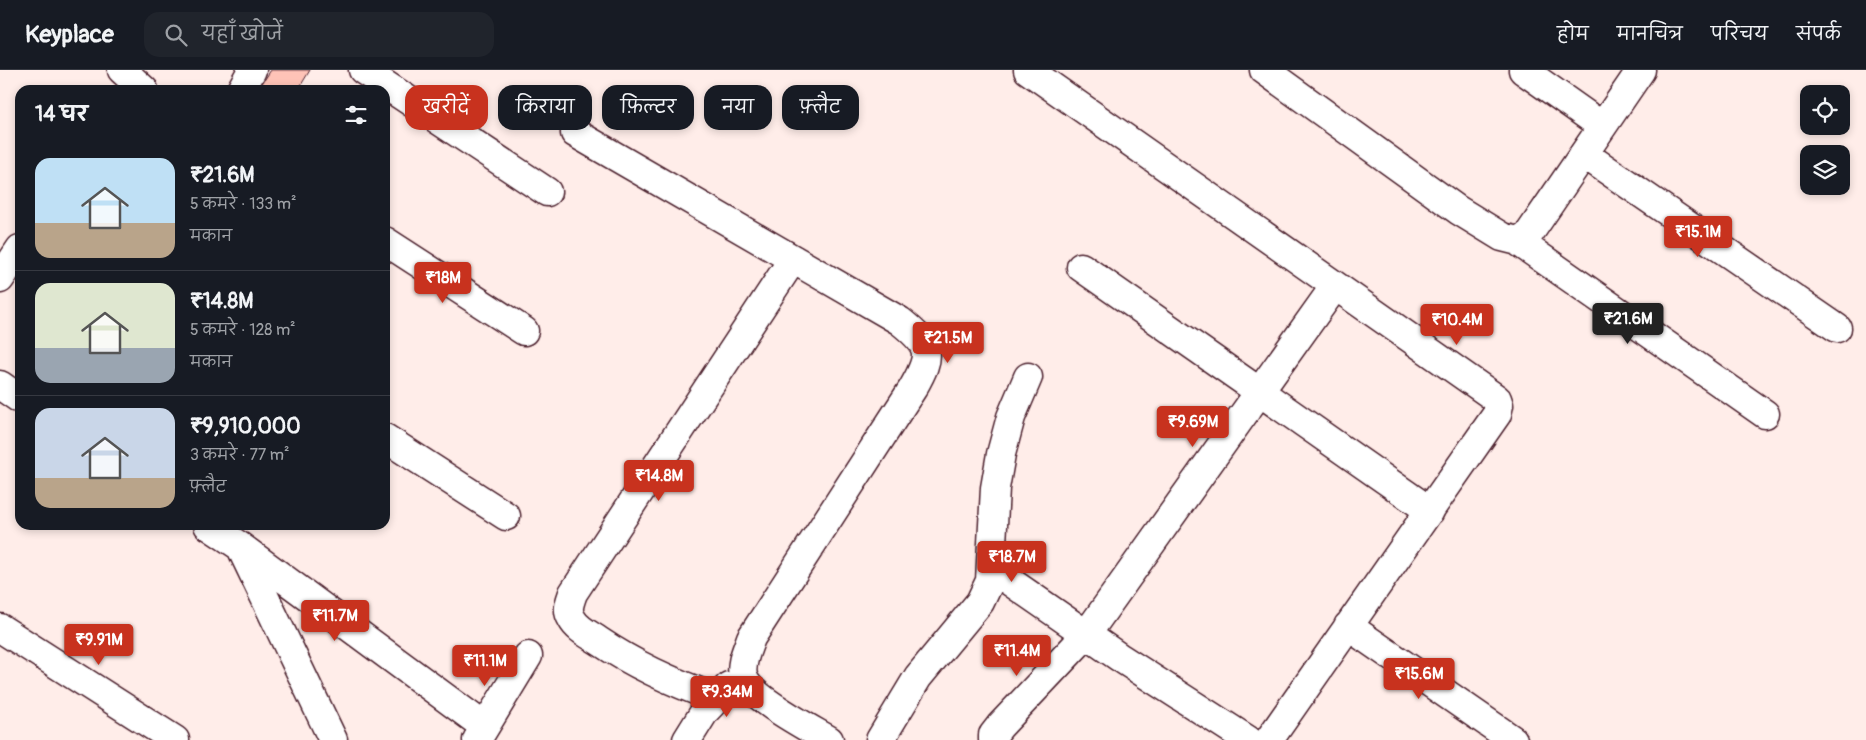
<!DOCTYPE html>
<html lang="hi">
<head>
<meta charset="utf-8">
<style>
	body { margin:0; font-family:Pangolin,"Playpen Sans Deva",sans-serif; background:#20242c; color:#f1f3f6; height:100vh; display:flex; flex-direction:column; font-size:19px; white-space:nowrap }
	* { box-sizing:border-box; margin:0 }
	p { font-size:16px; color:#9ea1a6 }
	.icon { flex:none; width:28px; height:28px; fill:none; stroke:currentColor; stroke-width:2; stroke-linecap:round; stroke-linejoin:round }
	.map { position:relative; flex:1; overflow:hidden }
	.drawer { position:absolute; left:15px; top:15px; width:375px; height:445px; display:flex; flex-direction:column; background:#171b24; border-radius:15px; box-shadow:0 2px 8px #0003 }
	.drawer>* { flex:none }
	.top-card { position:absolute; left:405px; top:15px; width:475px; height:45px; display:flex; gap:10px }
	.fabs { position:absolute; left:1800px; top:15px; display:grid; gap:10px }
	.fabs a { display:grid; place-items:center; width:50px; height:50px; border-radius:10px; background:#171b24; box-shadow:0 2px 8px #0003; font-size:25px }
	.price { position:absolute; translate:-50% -42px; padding:0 11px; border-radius:5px; background:#c8321e; color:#fff; font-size:16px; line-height:32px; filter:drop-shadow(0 1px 2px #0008) }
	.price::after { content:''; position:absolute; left:50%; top:30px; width:15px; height:11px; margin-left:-8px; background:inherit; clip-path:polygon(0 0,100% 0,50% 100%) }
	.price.current { background:#222; color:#fff }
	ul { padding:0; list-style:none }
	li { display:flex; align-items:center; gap:15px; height:125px; padding:0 20px }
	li+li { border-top:1px solid #363941 }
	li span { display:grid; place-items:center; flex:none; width:140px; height:100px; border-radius:15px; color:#555 }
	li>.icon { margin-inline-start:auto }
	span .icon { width:60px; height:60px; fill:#fffc; stroke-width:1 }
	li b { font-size:21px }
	h2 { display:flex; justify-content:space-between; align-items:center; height:60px; padding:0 20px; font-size:21px }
	.chip { padding:0 18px; border-radius:15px; background:#171b24; box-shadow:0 2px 8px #0003; font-size:18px; line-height:45px }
	.chip.current { background:#c8321e; color:#fff }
	header { display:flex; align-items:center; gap:30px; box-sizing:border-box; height:70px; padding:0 25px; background:#171b24; border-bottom:1px solid #363941 }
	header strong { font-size:24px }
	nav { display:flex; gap:28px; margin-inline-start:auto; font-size:18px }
	.search { width:350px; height:45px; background:#20242c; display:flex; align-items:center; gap:12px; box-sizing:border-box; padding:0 18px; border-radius:15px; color:#9ea1a6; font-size:19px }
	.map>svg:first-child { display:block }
	.building { fill:#fec3b7; stroke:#4a1f2b }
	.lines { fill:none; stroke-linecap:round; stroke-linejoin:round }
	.minor-casing { stroke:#4a1f2b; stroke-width:31 }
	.minor { stroke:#fff; stroke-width:28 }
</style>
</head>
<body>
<header>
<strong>Keyplace</strong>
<div class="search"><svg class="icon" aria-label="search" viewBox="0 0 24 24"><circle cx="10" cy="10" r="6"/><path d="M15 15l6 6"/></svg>यहाँ खोजें</div>
<nav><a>होम</a><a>मानचित्र</a><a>परिचय</a><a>संपर्क</a></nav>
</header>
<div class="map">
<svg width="1866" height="670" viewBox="0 0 1866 670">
	<rect width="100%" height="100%" fill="#ffede9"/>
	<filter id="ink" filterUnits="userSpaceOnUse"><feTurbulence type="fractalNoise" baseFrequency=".02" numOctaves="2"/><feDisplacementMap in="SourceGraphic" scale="10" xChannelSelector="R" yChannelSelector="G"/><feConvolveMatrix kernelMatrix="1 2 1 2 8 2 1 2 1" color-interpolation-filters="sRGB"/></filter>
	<g filter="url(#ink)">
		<path class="building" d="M271 0H310L298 20H268L261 15Z"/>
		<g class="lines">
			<defs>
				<path id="minor" d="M122 0 144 20
					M363 0 547 122
					M1028 0 1497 329 1499 335 1497 344 1269 670
					M1264 0 1458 140 1502 167 1518 171 1529 164 1641 0
					M1523 0 1602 56
					M241 20 252 0
					M575 63 900 251C931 276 933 283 913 318L751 568C747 580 740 593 743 606 749 627 809 658 829 670
					M1584 84 1837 258
					M1516 170 1765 344
					M385 171 524 261
					M1081 197 1430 441
					M0 209 20 179
					M0 315 20 329
					M385 368 506 446
					M208 455 241 477 485 657
					M243 482 333 670
					M992 499 1119 587 1248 670
					M1348 556 1513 670
					M0 558 175 670
					M716 628C674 613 636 596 599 571 590 565 577 559 572 549 566 540 570 532 573 523L793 189
					M477 670 528 586
					M687 670 705 641 729 616
					M880 670 918 607 980 532 990 511 995 418 1001 384 1011 347 1028 307
					M993 670V665L1000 656 1086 565 1335 216"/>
			</defs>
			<use href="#minor" class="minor-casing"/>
			<use href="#minor" class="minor"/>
		</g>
	</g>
</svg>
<div class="fabs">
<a><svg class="icon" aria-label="locate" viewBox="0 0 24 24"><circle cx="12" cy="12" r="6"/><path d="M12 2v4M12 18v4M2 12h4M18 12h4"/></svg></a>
<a><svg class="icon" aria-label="layers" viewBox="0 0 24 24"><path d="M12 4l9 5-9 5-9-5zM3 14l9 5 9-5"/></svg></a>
</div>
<b class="price" style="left:1698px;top:188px">₹15.1M</b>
<b class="price" style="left:443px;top:234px">₹18M</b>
<b class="price current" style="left:1628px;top:275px">₹21.6M</b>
<b class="price" style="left:1457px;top:276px">₹10.4M</b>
<b class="price" style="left:948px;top:294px">₹21.5M</b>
<b class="price" style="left:1193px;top:378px">₹9.69M</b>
<b class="price" style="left:659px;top:432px">₹14.8M</b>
<b class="price" style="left:1012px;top:513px">₹18.7M</b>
<b class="price" style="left:335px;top:572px">₹11.7M</b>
<b class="price" style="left:99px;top:596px">₹9.91M</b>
<b class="price" style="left:1017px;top:607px">₹11.4M</b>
<b class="price" style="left:485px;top:617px">₹11.1M</b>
<b class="price" style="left:1419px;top:630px">₹15.6M</b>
<b class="price" style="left:727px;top:648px">₹9.34M</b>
<div class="top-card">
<a class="chip current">खरीदें</a>
<a class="chip">किराया</a>
<a class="chip">फ़िल्टर</a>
<a class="chip">नया</a>
<a class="chip">फ़्लैट</a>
</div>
<section class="drawer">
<h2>14 घर<svg class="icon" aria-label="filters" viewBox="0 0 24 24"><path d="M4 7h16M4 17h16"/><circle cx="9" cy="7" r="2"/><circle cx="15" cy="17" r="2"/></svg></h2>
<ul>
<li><span style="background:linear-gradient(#bfe0f5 65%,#b9a48a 0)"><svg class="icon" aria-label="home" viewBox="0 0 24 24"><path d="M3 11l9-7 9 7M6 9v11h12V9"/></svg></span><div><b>₹21.6M</b><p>5 कमरे · 133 m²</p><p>मकान</p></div></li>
<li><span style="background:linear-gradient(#dfe7d0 65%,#9aa5b1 0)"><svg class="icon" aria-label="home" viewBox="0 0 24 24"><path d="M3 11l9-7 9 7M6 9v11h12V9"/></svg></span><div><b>₹14.8M</b><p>5 कमरे · 128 m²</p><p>मकान</p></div></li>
<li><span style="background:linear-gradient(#c9d6e8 70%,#b9a48a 0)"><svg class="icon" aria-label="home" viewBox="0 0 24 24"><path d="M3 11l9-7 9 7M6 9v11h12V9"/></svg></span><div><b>₹9,910,000</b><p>3 कमरे · 77 m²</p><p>फ़्लैट</p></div></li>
</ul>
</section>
</div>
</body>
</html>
